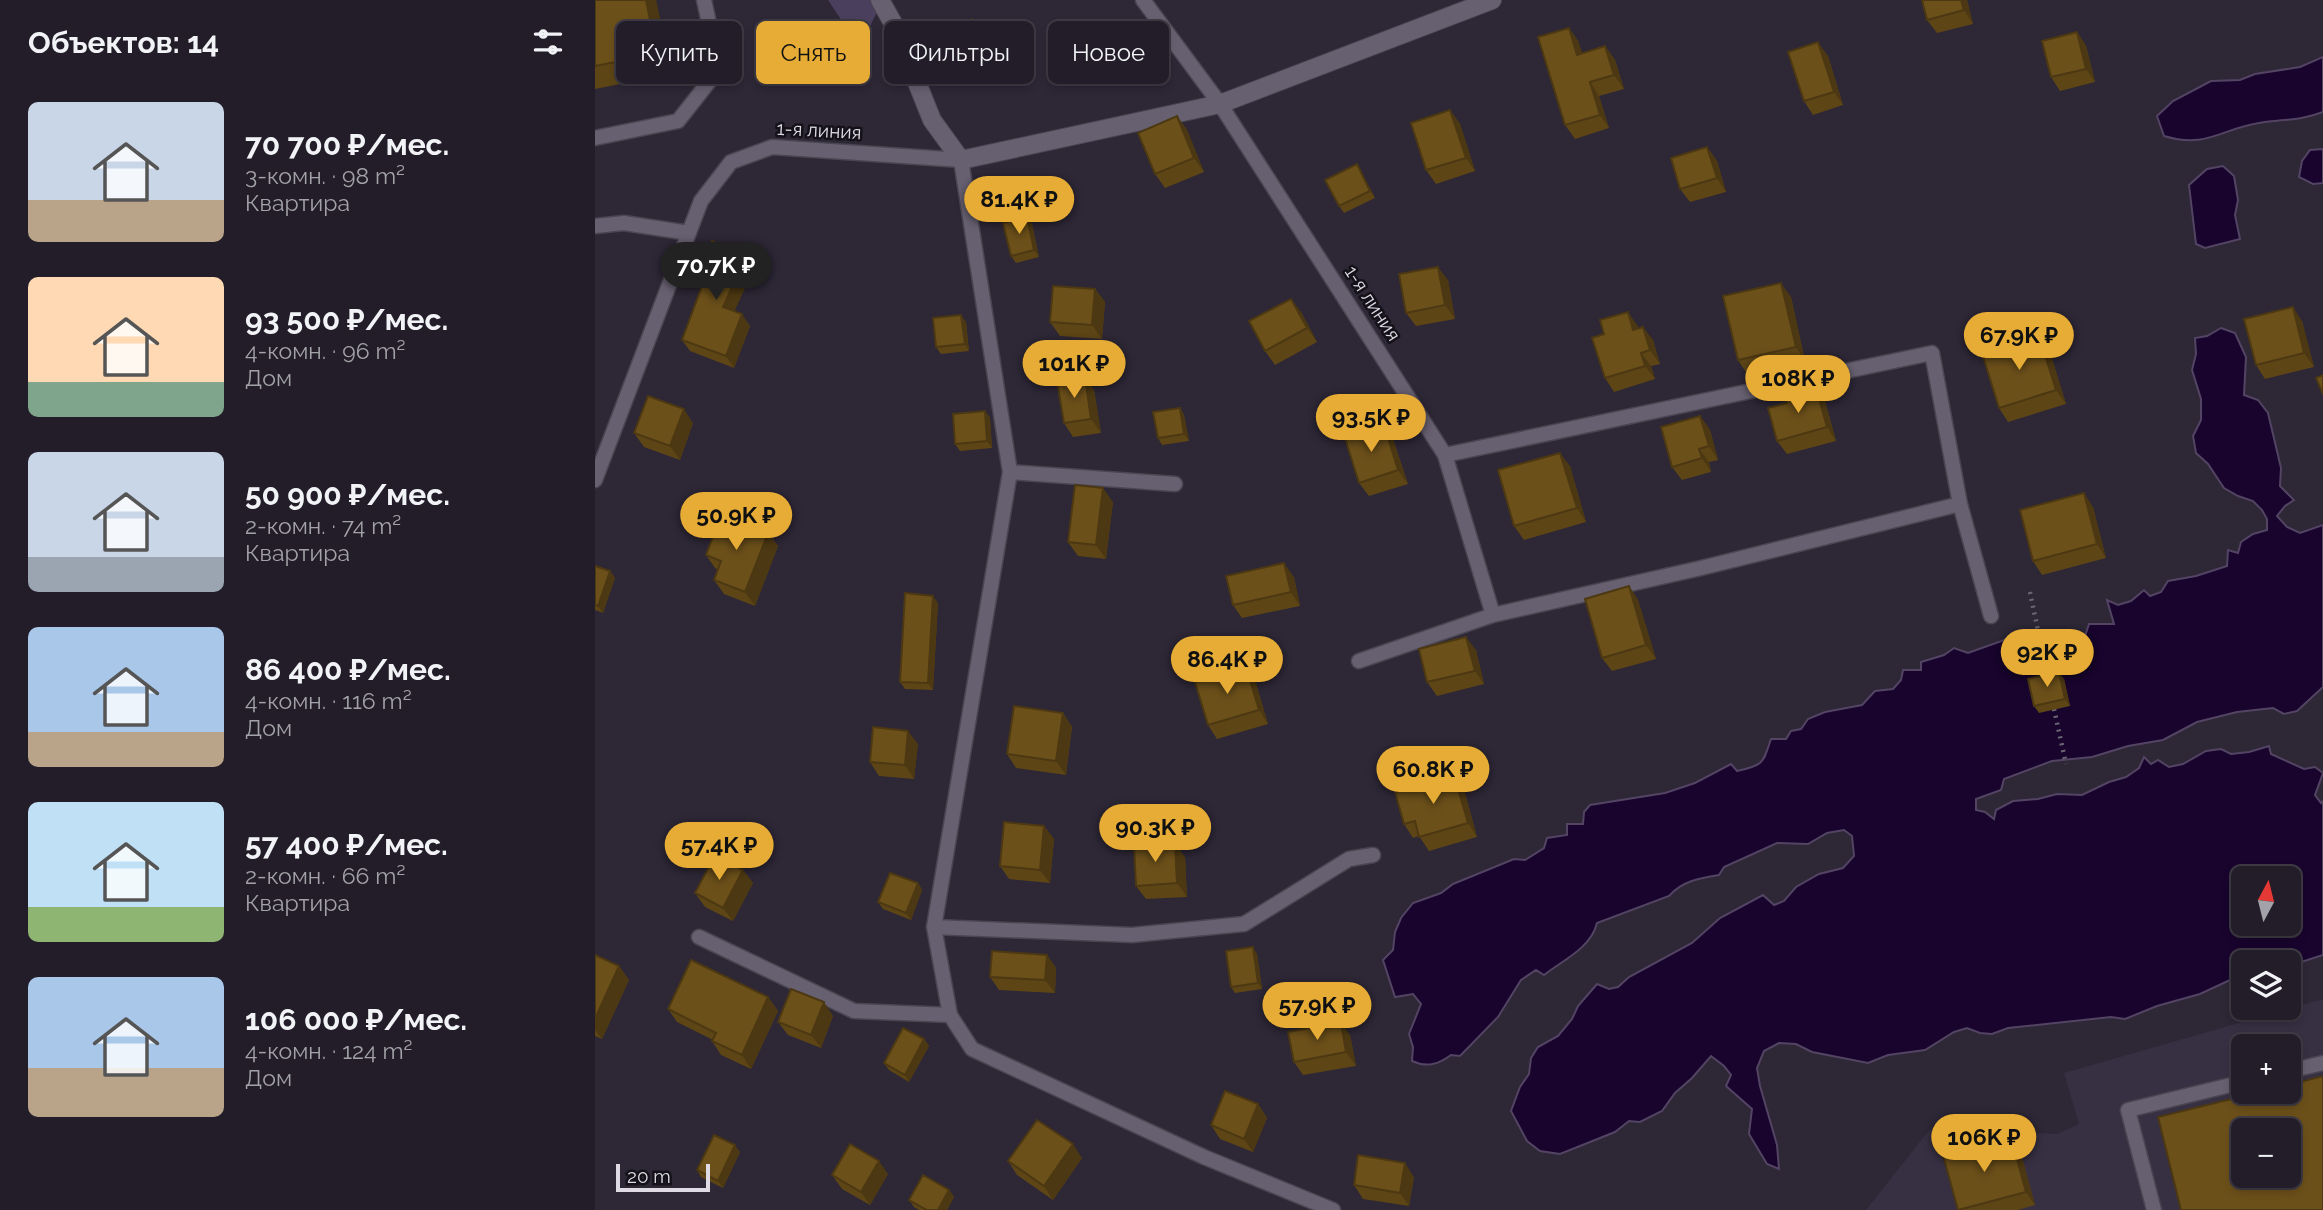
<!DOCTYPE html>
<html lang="ru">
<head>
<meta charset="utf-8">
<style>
	body { margin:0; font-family:Raleway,sans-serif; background:#2e2a34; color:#f1f3f6; height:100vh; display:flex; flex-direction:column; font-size:26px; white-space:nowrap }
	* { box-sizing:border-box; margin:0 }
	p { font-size:23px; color:#a2a2a8 }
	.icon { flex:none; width:38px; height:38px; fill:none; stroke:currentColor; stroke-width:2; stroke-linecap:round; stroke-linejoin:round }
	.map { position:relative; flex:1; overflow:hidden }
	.drawer { display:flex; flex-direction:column; background:#221d28; width:595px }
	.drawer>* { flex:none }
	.hud { position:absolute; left:21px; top:21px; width:665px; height:63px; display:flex; gap:14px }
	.needle { width:46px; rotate:7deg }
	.buttons { position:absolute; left:1636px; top:866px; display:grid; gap:14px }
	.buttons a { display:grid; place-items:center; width:70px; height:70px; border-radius:10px; background:#221d28; box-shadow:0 4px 10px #0003,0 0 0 2px #3f3b45; font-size:35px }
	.scale { position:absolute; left:21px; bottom:18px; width:94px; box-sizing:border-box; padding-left:7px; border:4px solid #dedbe5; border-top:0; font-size:19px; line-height:24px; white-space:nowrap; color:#dedbe5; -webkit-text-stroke:5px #141218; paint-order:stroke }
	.price { position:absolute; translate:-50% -60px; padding:0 16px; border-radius:24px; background:#e6ac36; color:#111; font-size:23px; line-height:46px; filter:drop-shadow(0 2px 4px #0008) }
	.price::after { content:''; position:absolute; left:50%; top:42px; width:21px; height:16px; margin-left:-10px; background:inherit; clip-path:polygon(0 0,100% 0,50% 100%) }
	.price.active { background:#222; color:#fff }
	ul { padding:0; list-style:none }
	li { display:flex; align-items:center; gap:21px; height:175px; padding:0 28px }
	li span { display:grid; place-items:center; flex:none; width:196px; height:140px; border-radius:10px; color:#555 }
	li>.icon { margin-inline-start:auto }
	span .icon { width:84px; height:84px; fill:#fffc; stroke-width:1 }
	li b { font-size:30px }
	h2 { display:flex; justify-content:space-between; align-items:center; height:84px; padding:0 28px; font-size:30px }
	.chip { padding:0 24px; border-radius:10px; background:#221d28; box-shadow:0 4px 10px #0003,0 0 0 2px #3f3b45; font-size:24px; line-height:63px }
	.chip.active { background:#e6ac36; color:#111 }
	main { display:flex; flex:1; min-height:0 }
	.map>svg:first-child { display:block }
	.built { fill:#373043; fill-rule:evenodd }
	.green { fill:#4b3f5e }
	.water { fill:#18042d; stroke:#534464; stroke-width:2; fill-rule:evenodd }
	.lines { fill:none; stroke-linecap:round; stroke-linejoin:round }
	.lane-casing { stroke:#494551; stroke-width:17 }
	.street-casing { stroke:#494551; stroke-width:20 }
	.path { stroke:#6b6673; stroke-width:4.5; stroke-dasharray:2 5; stroke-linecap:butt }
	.lane { stroke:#676071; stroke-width:14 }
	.street { stroke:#676071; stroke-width:18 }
	.wall { fill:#5d4516 }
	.shaded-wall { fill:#4c3812 }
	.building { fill:#6c501a; stroke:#4c3812; stroke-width:2; fill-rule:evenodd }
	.labels { text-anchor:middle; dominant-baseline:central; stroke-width:5; stroke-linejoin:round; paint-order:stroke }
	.street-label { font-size:19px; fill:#dedbe5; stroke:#141218 }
</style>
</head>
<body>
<main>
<section class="drawer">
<h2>Объектов: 14<svg class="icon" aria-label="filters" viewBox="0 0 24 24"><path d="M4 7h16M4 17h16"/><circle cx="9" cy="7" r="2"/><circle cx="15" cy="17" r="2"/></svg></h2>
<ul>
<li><span style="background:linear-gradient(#c9d6e8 70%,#b9a48a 0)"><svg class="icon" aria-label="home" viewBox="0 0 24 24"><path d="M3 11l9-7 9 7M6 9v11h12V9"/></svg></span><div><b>70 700 ₽/мес.</b><p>3-комн. · 98 m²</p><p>Квартира</p></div></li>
<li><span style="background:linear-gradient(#ffd9b3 75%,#7fa58c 0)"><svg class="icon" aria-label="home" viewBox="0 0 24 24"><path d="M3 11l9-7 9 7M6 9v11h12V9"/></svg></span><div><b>93 500 ₽/мес.</b><p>4-комн. · 96 m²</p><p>Дом</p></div></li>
<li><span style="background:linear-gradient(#c9d6e8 75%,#9aa5b1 0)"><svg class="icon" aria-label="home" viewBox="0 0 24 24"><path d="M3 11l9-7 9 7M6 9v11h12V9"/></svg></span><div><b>50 900 ₽/мес.</b><p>2-комн. · 74 m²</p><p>Квартира</p></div></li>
<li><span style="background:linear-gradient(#a9c7e8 75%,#b9a48a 0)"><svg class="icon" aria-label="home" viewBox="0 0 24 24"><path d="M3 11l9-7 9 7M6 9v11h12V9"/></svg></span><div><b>86 400 ₽/мес.</b><p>4-комн. · 116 m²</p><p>Дом</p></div></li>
<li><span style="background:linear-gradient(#bfe0f5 75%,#8fb573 0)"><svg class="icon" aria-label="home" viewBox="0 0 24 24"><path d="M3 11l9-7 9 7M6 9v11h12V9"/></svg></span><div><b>57 400 ₽/мес.</b><p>2-комн. · 66 m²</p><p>Квартира</p></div></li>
<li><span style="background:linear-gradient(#a9c7e8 65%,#b9a48a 0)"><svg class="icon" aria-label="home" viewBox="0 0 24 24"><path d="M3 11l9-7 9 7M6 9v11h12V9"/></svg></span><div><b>106 000 ₽/мес.</b><p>4-комн. · 124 m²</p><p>Дом</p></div></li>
</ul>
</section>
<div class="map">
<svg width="1728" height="1210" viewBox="0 0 1728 1210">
	<rect width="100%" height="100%" fill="#2d2736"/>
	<path class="built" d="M1728 999V1210H1271L1335 1129 1462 1134 1484 1124 1469 1073ZM1648 1046H1694V1092H1648ZM1648 1130H1694V1176H1648Z"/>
	<path class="green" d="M233 0H277L283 11C271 30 272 40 275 63Z"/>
	<path class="water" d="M1728 57V112C1705 121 1687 119 1664 123 1625 129 1612 149 1569 136L1562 116 1578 101 1616 81 1645 80 1660 74 1705 67Z
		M1728 149V183L1718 184 1704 177 1707 161 1715 150Z
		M1628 166 1639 176 1643 200 1640 215 1645 239 1610 248 1601 244 1594 185 1612 169Z
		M1626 328 1640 333 1651 357 1649 395 1663 400 1673 413 1686 468 1685 486 1699 500 1690 506 1682 516 1692 527 1705 533 1728 525V687L1702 711 1689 714 1678 708 1642 712 1602 722 1568 740 1533 746 1497 757 1457 761 1409 779 1406 790 1381 799V810L1390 812 1399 819 1401 810 1418 801 1443 799 1462 794 1487 795 1514 782 1531 777 1544 768 1549 757 1556 764 1563 760 1574 767 1588 764 1611 751 1626 749 1636 754 1654 752 1674 746 1676 754 1709 769 1720 767 1728 773 1720 795 1726 803 1728 801V955L1694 966V962H1648V974L1605 994 1562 1006 1530 1019 1516 1017 1413 1028 1397 1034 1385 1033 1372 1028 1359 1032 1330 1050 1293 1055 1273 1063 1217 1052 1201 1044 1184 1043 1169 1051 1162 1068 1165 1086 1182 1145 1184 1169 1172 1164 1154 1134 1157 1109 1131 1086 1136 1075 1129 1066 1116 1056 1097 1078 1080 1093 1067 1111 1045 1122 1034 1121 1020 1132 965 1154 945 1151 932 1141 916 1111 925 1087 934 1074 936 1058 943 1047 963 1036 977 1019 983 1006 1002 984 1014 989 1023 987 1034 977 1097 943 1125 918 1168 895 1179 905 1189 901 1201 887 1224 874 1248 868 1259 856 1257 836 1249 830 1232 833 1213 844 1182 843 1129 867 1124 875C1105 878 1087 881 1074 896L1002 923C996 948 968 960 949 975L941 970 926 980 903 1017 865 1056 856 1055C844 1064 832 1068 817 1061L818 1047 814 1034 826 1004 818 994 800 997 788 960 798 950 800 932 806 918 818 903 846 893 858 884 919 859 930 860 949 848 952 838 972 835V824H988L989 812 995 805 1070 793 1100 783 1136 764 1142 771C1170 765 1168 762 1176 739H1191L1196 731 1206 729 1213 719 1230 712 1267 705 1280 691 1298 689 1306 680 1308 670H1326V662L1349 655 1359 648 1373 653 1412 639 1423 644 1455 638 1490 636 1494 624H1519L1512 600 1523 605 1536 601 1549 590 1555 596 1566 592 1573 581 1601 576 1632 566 1633 550 1643 553 1646 542 1658 534 1672 530V519L1667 510 1658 501 1643 496 1629 488 1613 464 1601 453 1598 436 1606 420V399L1597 370 1601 354 1600 338 1612 336ZM1648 878H1694V924H1648Z"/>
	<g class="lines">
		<defs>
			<path id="lane" d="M548 0 625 104 850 455 898 615
				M0 138 83 121 124 69 109 0
				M0 226 29 223 94 233
				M850 455 1337 353 1365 504 1396 616
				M415 472 580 484
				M0 480 106 201 136 162 177 147 366 160 415 472 339 927 355 1015 377 1049 609 1157 738 1210
				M764 661 898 615 1106 568 1365 504
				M339 927 537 935 649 924 754 859 778 855
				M104 937 259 1011 355 1015
				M1694 1071 1728 1063
				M1559 1210 1533 1110 1648 1082"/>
			<path id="street" d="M285 0 299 25 337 120 366 160 625 104 897 0"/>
		</defs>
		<use href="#lane" class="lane-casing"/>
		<use href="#street" class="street-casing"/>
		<path class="path" d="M1435 592 1453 680
			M1459 709 1471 764"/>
		<use href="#lane" class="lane"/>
		<use href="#street" class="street"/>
	</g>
	<path class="wall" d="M0 0H61L76 74 0 89Z
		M1327 0H1372L1378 24 1342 33 1332 20Z
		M377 19 382 26 396 59 372 70 367 63Z
		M974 28 983 41 987 53 1010 46 1020 60 1029 89 1004 96 1014 128 980 139 970 125Z
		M1482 32 1491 46 1500 82 1465 91 1456 77Z
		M1233 56 1248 105 1218 115 1209 101Z
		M855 110 865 124 880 171 841 184 831 170Z
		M582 116 592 130 609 172 570 188 560 174Z
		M1112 147 1122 161 1131 192 1095 202 1085 189Z
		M766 171 780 198 749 213 744 206Z
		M432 217 437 224 444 257 421 263 416 256Z
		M151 256 159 268 139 311 155 326 139 368 95 351 87 340 112 272 107 264Z
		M853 280 860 319 821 326 811 313Z
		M500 289 510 302 507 339 465 336 455 322Z
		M1196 297 1210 361 1152 374 1143 360Z
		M706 312 722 342 680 365 670 351Z
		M1707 321 1719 367 1670 379 1661 365Z
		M371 322 374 351 346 354 341 347Z
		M1042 325 1043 328 1058 340 1065 364 1056 366 1060 379 1019 392 1010 378 1009 334Z
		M1454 349 1471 404 1413 422 1404 408Z
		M1221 388 1230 401 1241 441 1192 454 1182 441 1192 403Z
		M499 390 506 433 478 437 469 423Z
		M585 408 589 415 594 441 567 445 563 438Z
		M390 411 395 418 397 448 365 451 360 444Z
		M1105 416 1115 430 1123 460 1114 462 1116 472 1087 480 1077 467Z
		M98 423 85 460 49 447 39 433Z
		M798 439 813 484 774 496 764 483Z
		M975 466 991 522 929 540 919 526Z
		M518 502 511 559 483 556 473 542Z
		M1498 507 1511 558 1447 575 1438 561Z
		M173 533 183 546 160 606 129 594 119 580 123 570 120 568 111 555Z
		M0 566 15 571 20 578 8 613 0 610Z
		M699 577 705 606 647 618 638 605Z
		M1034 586 1043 600 1061 659 1017 671 1007 658Z
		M343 603 338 690 310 689 305 682Z
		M881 650 889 684 842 696 832 682Z
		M651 667 660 680 673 724 622 739 613 725Z
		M1469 679 1475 706 1444 713 1439 706Z
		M468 713 477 727 471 775 421 768 412 754Z
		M323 744 319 779 284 776 275 762Z
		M859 775 869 789 882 837 834 851 824 836 818 838 809 824Z
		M449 826 459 839 455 883 414 879 405 866Z
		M590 857 592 897 551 899 541 886Z
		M148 870 158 883 138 921 110 907 100 893Z
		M323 883 327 890 316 920 288 909 283 902Z
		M662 954 667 989 640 993 636 987Z
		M0 955 24 966 34 980 7 1039 0 1036Z
		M452 955 461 968 460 993 404 990 395 977Z
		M173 997 183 1011 156 1069 126 1055 117 1041 118 1040 82 1022 73 1009Z
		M238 1016 226 1048 193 1035 183 1022Z
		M755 1035 761 1066 708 1075 699 1062Z
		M329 1039 334 1046 314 1082 294 1070 289 1063Z
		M663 1104 672 1118 658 1152 625 1139 616 1125Z
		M1425 1150 1440 1205 1423 1210H1363Z
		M145 1152 128 1188 106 1177 102 1170Z
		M487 1158 458 1200 422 1175 413 1161Z
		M293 1174 275 1205 247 1189 237 1175Z
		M819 1177 814 1206 768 1199 759 1185Z
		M354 1190 359 1197 352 1210H324L319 1207 314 1200Z"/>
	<path class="shaded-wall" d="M51 0H61L76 74 62 54Z
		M1366 0H1372L1378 24 1369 10Z
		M377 19 382 26 396 59 392 52Z
		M974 28 983 41 992 68 982 55Z
		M1482 32 1491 46 1500 82 1491 69Z
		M1223 42 1233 56 1248 105 1239 92Z
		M1010 46 1020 60 1029 89 1019 75Z
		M995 82 1004 96 1014 128 1005 115Z
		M855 110 865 124 880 171 871 158Z
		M582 116 592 130 609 172 599 158Z
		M1112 147 1122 161 1131 192 1122 178Z
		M762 164 766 171 780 198 775 191Z
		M432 217 437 224 444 257 439 250Z
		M151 256 159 268 136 319 128 307Z
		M843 267 853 280 860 319 850 305Z
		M1186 283 1196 297 1210 361 1201 347Z
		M500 289 510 302 507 339 497 325Z
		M696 299 706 312 722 342 712 328Z
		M1698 307 1707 321 1719 367 1709 353Z
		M1033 312 1042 325 1048 343 1038 330Z
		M147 314 155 326 139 368 131 356Z
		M366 315 371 322 374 351 370 344Z
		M1048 327 1058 340 1065 364 1055 350Z
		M1444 336 1454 349 1471 404 1461 390Z
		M1046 353 1056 366 1060 379 1050 366Z
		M490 377 499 390 506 433 496 419Z
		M1221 388 1230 401 1241 441 1232 427Z
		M585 408 589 415 594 441 589 434Z
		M89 409 98 423 85 460 75 446Z
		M390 411 395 418 397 448 392 441Z
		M1105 416 1115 430 1123 460 1114 446Z
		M789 425 798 439 813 484 803 470Z
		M1104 449 1114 462 1116 472 1107 458Z
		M965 453 975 466 991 522 982 508Z
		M508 488 518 502 511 559 501 545Z
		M1489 493 1498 507 1511 558 1502 544Z
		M173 533 183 546 160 606 150 592Z
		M689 563 699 577 705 606 696 592Z
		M15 571 20 578 8 613 3 606Z
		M1034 586 1043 600 1061 659 1051 645Z
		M338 596 343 603 338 690 333 683Z
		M871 637 881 650 889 684 880 671Z
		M651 667 660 680 673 724 664 710Z
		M1464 672 1469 679 1475 706 1470 699Z
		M468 713 477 727 471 775 461 761Z
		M313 731 323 744 319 779 310 765Z
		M859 775 869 789 882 837 873 823Z
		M449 826 459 839 455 883 445 870Z
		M580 843 590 857 592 897 582 883Z
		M148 870 158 883 138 921 128 908Z
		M323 883 327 890 316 920 311 913Z
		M658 947 662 954 667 989 663 983Z
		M452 955 461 968 460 993 450 980Z
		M24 966 34 980 7 1039 0 1030V1019Z
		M173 997 183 1011 156 1069 147 1055Z
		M229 1002 238 1016 226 1048 216 1035Z
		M746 1022 755 1035 761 1066 751 1052Z
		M329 1039 334 1046 314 1082 310 1075Z
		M663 1104 672 1118 658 1152 649 1139Z
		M1416 1137 1425 1150 1440 1205 1431 1192Z
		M478 1144 487 1158 458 1200 449 1186Z
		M140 1145 145 1152 128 1188 123 1181Z
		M284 1161 293 1174 275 1205 266 1192Z
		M810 1163 819 1177 814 1206 805 1193Z
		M354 1190 359 1197 352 1210H343Z"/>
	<path class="building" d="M0 0H51L62 54 0 66Z
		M1327 0H1366L1369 10 1332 20Z
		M377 19 392 52 367 63 353 30Z
		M974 28 982 55 1010 46 1019 75 995 82 1005 115 970 125 943 37Z
		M1482 32 1491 69 1456 77 1447 41Z
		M1223 42 1239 92 1209 101 1193 52Z
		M855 110 871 158 831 170 816 123Z
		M582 116 599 158 560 174 543 133Z
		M1112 147 1122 178 1085 189 1076 158Z
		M762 164 775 191 744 206 730 180Z
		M432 217 439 250 416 256 408 223Z
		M117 241 151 256 128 307 147 314 131 356 87 340 114 267 107 264Z
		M843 267 850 305 811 313 804 274Z
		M1186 283 1201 347 1143 360 1128 296Z
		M458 286 500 289 497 325 455 322Z
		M696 299 712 328 670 351 654 321Z
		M1698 307 1709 353 1661 365 1649 319Z
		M1033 312 1038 330 1048 327 1055 350 1046 353 1050 366 1010 378 997 338 1009 334 1005 320Z
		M366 315 370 344 341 347 338 318Z
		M1444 336 1461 390 1404 408 1387 353Z
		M1728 375V394L1721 378Z
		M490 377 496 419 469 423 462 381Z
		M1221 388 1232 427 1182 441 1173 408 1192 403 1190 396Z
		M53 396 89 409 75 446 39 433Z
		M585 408 589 434 563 438 558 412Z
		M390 411 392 441 360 444 358 414Z
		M1105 416 1114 446 1104 449 1107 458 1077 467 1066 427Z
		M789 425 803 470 764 483 750 438Z
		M965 453 982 508 919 526 903 470Z
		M480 485 508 488 501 545 473 542Z
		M1489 493 1502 544 1438 561 1425 510Z
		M126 515 173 533 150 592 119 580 126 561 111 555Z
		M689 563 696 592 638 605 631 576Z
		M0 566 15 571 3 606 0 605Z
		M1034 586 1051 645 1007 658 990 599Z
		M310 593 338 596 333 683 305 682Z
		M871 637 880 671 832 682 824 649Z
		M651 667 664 710 613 725 600 682Z
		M1464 672 1470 699 1439 706 1433 679Z
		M419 706 468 713 461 761 412 754Z
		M278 727 313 731 310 765 275 762Z
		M859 775 873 823 824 837 820 821 809 824 800 792Z
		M409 822 449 826 445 870 405 866Z
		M580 843 582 883 541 886 539 846Z
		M120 855 148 870 128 908 100 893Z
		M295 873 323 883 311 913 283 902Z
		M658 947 663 983 636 987 631 951Z
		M397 951 452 955 450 980 395 977Z
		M0 955 24 966 0 1019Z
		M96 960 173 997 147 1055 117 1041 121 1033 73 1009Z
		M196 989 229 1002 216 1035 183 1022Z
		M746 1022 751 1052 699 1062 693 1032Z
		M308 1028 329 1039 310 1075 289 1063Z
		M1728 1076V1210H1586L1563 1117 1665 1092H1694V1085ZM1648 1130H1694V1176H1648Z
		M630 1091 663 1104 649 1139 616 1125Z
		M442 1120 478 1144 449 1186 413 1161Z
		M119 1135 140 1145 123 1181 102 1170Z
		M1416 1137 1431 1192 1363 1210 1348 1155Z
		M255 1144 284 1161 266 1192 237 1175Z
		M763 1155 810 1163 805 1193 759 1185Z
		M328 1175 354 1190 343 1210H332L314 1200Z"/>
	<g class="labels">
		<g class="street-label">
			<text transform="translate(224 130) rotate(3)">1-я линия</text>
			<text transform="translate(778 303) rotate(57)">1-я линия</text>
		</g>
	</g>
</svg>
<div class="buttons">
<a><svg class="needle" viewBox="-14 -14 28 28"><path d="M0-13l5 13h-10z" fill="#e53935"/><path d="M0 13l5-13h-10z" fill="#a2a2a8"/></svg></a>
<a><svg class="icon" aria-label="layers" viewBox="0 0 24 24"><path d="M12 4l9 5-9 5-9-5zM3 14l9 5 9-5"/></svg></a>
<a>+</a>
<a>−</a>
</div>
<div class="scale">20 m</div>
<b class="price" style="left:424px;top:236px">81.4K ₽</b>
<b class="price active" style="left:121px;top:302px">70.7K ₽</b>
<b class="price" style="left:1424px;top:372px">67.9K ₽</b>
<b class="price" style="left:479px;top:400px">101K ₽</b>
<b class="price" style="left:1203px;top:415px">108K ₽</b>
<b class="price" style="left:776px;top:454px">93.5K ₽</b>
<b class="price" style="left:141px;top:552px">50.9K ₽</b>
<b class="price" style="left:1452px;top:689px">92K ₽</b>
<b class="price" style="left:632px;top:696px">86.4K ₽</b>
<b class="price" style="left:838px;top:806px">60.8K ₽</b>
<b class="price" style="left:560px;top:864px">90.3K ₽</b>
<b class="price" style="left:124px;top:882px">57.4K ₽</b>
<b class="price" style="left:722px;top:1042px">57.9K ₽</b>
<b class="price" style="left:1389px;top:1174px">106K ₽</b>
<div class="hud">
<a class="chip">Купить</a>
<a class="chip active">Снять</a>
<a class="chip">Фильтры</a>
<a class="chip">Новое</a>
</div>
</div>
</main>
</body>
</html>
